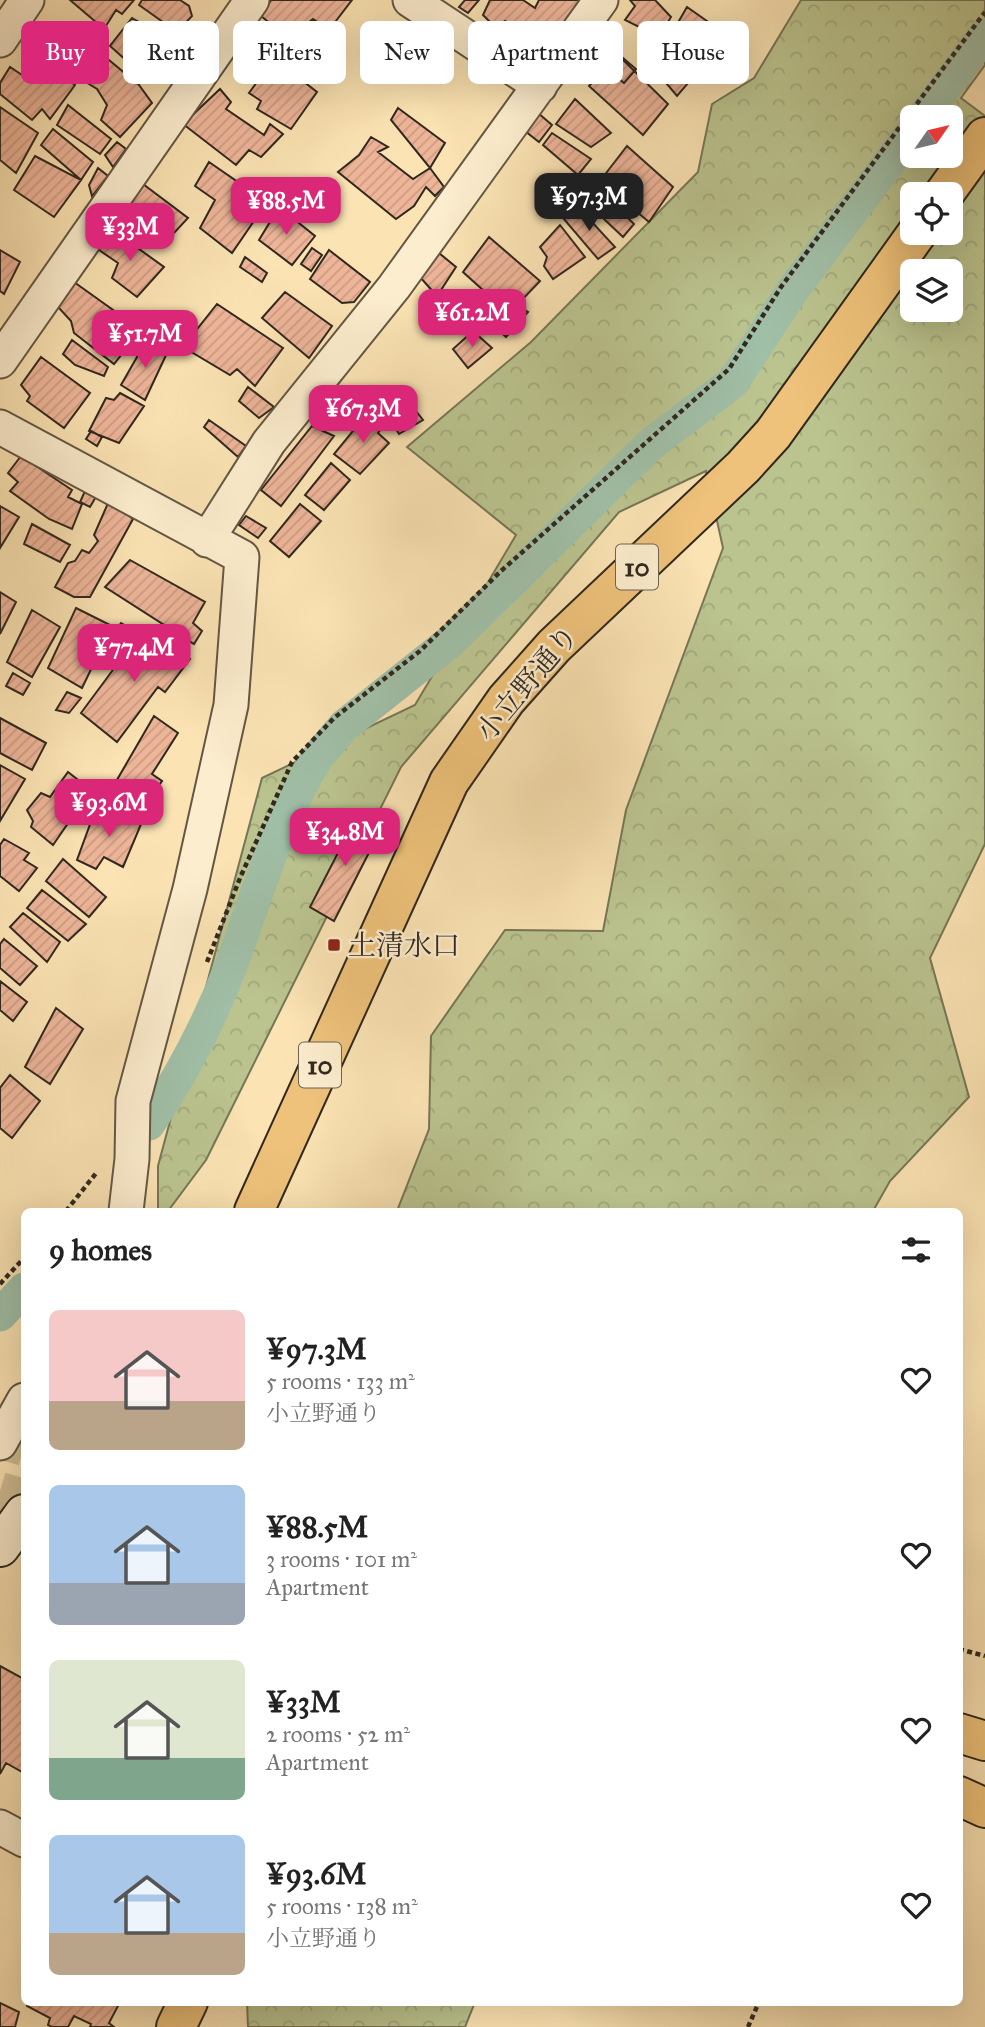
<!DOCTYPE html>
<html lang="en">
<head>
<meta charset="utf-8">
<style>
	body { margin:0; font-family:"IM FELL Great Primer","Noto Serif JP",serif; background:#f6f6f6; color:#222; height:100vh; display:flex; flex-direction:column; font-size:26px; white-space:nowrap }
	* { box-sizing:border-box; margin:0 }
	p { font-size:23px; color:#767676 }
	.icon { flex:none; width:38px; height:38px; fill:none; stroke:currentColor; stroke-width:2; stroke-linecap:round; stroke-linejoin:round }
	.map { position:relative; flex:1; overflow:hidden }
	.drawer { position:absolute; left:21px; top:1208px; width:942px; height:798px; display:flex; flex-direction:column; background:#fff; border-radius:10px; box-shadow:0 7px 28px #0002 }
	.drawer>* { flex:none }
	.hud { position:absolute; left:21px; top:21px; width:943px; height:63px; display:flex; gap:14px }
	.needle { width:46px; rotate:56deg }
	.tools { position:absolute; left:900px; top:105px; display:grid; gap:14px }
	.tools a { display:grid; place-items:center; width:63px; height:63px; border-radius:10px; background:#fff; box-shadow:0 7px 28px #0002; font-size:35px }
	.price { position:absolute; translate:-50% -60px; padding:0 16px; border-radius:14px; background:#db2777; color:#fff; font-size:23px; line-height:46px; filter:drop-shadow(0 2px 4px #0008) }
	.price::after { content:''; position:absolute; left:50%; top:42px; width:21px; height:16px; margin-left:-10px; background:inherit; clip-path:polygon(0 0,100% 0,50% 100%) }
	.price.active { background:#222; color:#fff }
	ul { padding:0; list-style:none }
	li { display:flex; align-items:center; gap:21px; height:175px; padding:0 28px }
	li span { display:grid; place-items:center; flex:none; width:196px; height:140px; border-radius:10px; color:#555 }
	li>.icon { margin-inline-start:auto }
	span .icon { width:84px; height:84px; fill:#fffc; stroke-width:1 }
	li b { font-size:30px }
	h2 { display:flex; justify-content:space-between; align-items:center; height:84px; padding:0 28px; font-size:30px }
	.chip { padding:0 24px; border-radius:10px; background:#fff; box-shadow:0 7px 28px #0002; font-size:24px; line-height:63px }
	.chip.active { background:#db2777; color:#fff }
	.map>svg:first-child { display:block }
	.forest { fill:url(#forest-crowns); stroke:#767657; stroke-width:2; fill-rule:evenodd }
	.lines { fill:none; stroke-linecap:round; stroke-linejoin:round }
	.canal { stroke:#a0bfa7; stroke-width:33 }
	.building { fill:url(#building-hatch); stroke:#30281f; stroke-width:2 }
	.primary-tunnel { stroke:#d2be95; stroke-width:38; stroke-dasharray:38 19; stroke-linecap:butt }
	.minor-casing { stroke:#635744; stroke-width:37 }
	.secondary-casing { stroke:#30281f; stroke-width:42 }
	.primary-casing { stroke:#30281f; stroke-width:42 }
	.path { stroke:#30281f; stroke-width:4.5; stroke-dasharray:5 3.5; stroke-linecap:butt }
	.minor { stroke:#fcedce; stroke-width:33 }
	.secondary { stroke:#fcedce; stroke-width:38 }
	.primary { stroke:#eec27a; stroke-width:38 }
	.poi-dot { fill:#8f2418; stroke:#fcedce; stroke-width:2.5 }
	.labels { text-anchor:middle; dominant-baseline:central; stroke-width:5; stroke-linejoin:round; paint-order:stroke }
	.shield { fill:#fcedce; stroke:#6d6354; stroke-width:2 }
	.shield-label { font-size:26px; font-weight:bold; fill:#30281f }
	.street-label { font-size:28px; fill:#30281f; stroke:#fcedce }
	.poi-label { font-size:28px; fill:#30281f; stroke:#fcedce; text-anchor:start }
</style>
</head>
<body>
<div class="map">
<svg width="985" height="2027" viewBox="0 0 985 2027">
	<defs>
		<pattern id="forest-crowns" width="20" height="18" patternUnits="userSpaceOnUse" patternTransform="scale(1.75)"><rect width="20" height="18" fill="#bbc48f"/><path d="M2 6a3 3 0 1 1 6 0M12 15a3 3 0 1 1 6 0" fill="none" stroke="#a1a87b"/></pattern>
		<pattern id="building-hatch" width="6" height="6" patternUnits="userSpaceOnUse" patternTransform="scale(1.75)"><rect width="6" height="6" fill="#eeb599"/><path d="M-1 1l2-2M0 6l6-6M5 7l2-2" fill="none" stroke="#cc9c83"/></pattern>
	</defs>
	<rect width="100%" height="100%" fill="#fbe3b3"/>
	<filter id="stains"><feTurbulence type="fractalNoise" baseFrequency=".00286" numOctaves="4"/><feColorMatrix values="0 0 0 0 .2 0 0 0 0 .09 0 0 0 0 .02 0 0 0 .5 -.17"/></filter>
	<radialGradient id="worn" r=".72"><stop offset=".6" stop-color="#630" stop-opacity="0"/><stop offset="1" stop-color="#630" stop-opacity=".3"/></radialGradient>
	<path class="forest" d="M801 0H985V65L961 98 985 116V844L930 958 969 1097 890 1181 873 1211H397L429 1129 431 1036 505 930 603 931 626 810 723 548 706 471 619 512 401 767 206 1160 168 1211H158V1166L262 778 415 705 516 535 407 447 531 342 698 172 712 104 754 78ZM912 117H950V156H912ZM912 194H950V233H912ZM912 271H950V310H912Z
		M247 2002H475L465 2027H248Z"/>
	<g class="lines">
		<path class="canal" d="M923 117 985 34
			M320 754 344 726 451 641 651 444 733 382 792 291 912 132
			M149 1124C182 1074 211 1019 232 963 258 894 276 825 315 761
			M0 1315 24 1289"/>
	</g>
	<path class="building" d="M70 0H134L122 14 116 10 104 29Z
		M142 0H180L189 6 192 16 177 32 139 5Z
		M271 0H352L329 30 313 19 288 38 261 16Z
		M465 0H479L468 13 459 7Z
		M490 0H523L535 8 539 0H584L540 54 521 37 525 33 505 21 496 28 483 15Z
		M630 0H655L671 17 659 37 625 20 635 6Z
		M687 7 714 26 692 57 678 63 664 47Z
		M132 18 180 45 164 75 154 69 146 78 110 46Z
		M278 49 297 62 291 70 272 57Z
		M264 51 317 92 291 129 257 109 261 101 249 93 257 82 246 73Z
		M616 52 636 69 624 83 604 66Z
		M617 54 668 104 643 135 589 86Z
		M36 55 75 85 50 119 42 109 32 120 0 94V83L10 67 22 75Z
		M103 55 139 85 152 103 120 137 101 120 107 105 97 89 84 81Z
		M678 73 689 82 677 96 667 84Z
		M220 89 231 102 226 109 264 135 270 124 283 134 261 157 249 150 236 165 183 124Z
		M575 99 611 133 591 147 556 124Z
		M68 105 111 139 100 154 57 125Z
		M0 107 38 133 16 173 0 160Z
		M398 108 445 143 430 168 391 120Z
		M538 113 552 125 539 142 525 131Z
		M53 129 93 162 81 180 41 145Z
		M552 133 591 159 578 175 543 145Z
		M371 137 388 147 378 152 413 179 430 168 444 187 435 196 426 187 414 206 396 219 338 172 359 155Z
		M117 142 126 149 113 167 105 155Z
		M627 146 673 187 649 222 600 181Z
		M35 156 81 180 54 217 14 190Z
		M209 162 267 202 232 253 200 228 215 200 195 186Z
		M98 168 108 176 92 196 89 185Z
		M601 182 614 194 597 213 584 201Z
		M143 184 188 218 161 247 133 227 137 220 125 212Z
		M613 203 634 224 623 237 604 219Z
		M279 207 315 236 292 265 259 240Z
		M579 208 615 247 598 259 563 218Z
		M560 225 585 257 553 279 544 266 547 257 540 247Z
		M110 228 164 267 137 297 112 278 118 263 99 250Z
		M489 237 540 281 517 305 528 312 506 337 485 318 494 300 463 272Z
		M312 248 322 255 311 271 301 264Z
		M0 250 20 262 4 294 0 291Z
		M329 250 370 282 354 302 342 303 310 279Z
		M439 253 456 267 437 296 419 276Z
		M245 257 267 273 262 282 240 267Z
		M74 282 141 330 114 364 74 333 71 321 58 307Z
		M285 292 332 326 309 358 262 318Z
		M217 304 283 348 255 386 237 369 230 375 183 347Z
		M473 331 492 348 468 368 453 349Z
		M156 339 168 351 145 400 121 385 141 350H148Z
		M72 340 108 367 104 376 75 365 63 354Z
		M41 357 90 393 64 428 27 401 30 396 21 385Z
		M248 387 274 407 259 418 239 401Z
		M120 393 144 406 119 443 89 431 106 398 114 400Z
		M412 406 423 420 399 434 391 421Z
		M366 415 384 425 378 433 389 443 360 474 334 454Z
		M209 420 246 446 238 457 204 427Z
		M312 426 334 436 281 506 261 490Z
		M91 431 102 437 97 446 86 439Z
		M21 456 72 490 68 497 82 504 72 529 49 519 10 491 18 482 8 473Z
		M331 463 350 480 324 510 305 495Z
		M86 489 97 495 90 507 80 502Z
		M109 501 133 519 90 597H74L55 587 68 563 75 561 82 550 89 553 98 541 94 535Z
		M300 504 321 521 289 557 270 541Z
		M0 506 19 517 0 548Z
		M246 516 266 528 258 538 239 525Z
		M32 524 70 545 60 562 24 544Z
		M130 560 205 602 193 623 202 631 194 644 105 587Z
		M0 592 16 602 0 634Z
		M76 608 112 626 82 688 48 668Z
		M32 610 60 627 32 677 7 662Z
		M121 623 130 628 119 640 113 635Z
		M144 628 190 659 165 692 158 687 117 742 81 713Z
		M13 673 30 683 23 695 6 686Z
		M67 692 81 698 69 713 56 710Z
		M154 716 178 733 152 774 162 781 146 804 114 785Z
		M0 718 46 743 32 770 0 753Z
		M0 765 25 779 0 821Z
		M68 772 91 790 53 845 31 827 33 821 27 810 41 793 50 797Z
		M96 808 142 822 123 867 104 857 96 869 77 860Z
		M358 814 376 824 373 831 379 833 334 921 310 907Z
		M4 839 29 853 24 860 37 868 19 891 0 876V845Z
		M63 859 106 897 89 917 46 881Z
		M42 890 86 924 68 941 27 908Z
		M23 913 60 942 47 962 10 927Z
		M4 939 37 966 20 985 0 968V944Z
		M0 981 27 1002 13 1021 0 1010Z
		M56 1008 83 1029 50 1084 25 1067Z
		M10 1075 40 1101 12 1138 0 1128V1088Z
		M0 1666 24 1679V1773L6 1763 0 1774Z
		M28 2002H115L119 2004 109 2023 114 2027H90L91 2024 74 2016 68 2027H52L48 2025 50 2018 27 2006Z
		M0 2003 19 2012 15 2027H0Z"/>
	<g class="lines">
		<path class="primary-tunnel" d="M0 1440 24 1447
			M0 1491 24 1498"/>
		<defs>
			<path id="minor" d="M410 0 540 86
				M0 40 27 0
				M0 361 252 0
				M0 427 242 557 231 705 190 889 133 1101 132 1159 126 1211
				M207 540 269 442 394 287 601 0
				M0 1443 24 1400
				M0 1827 24 1840"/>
			<path id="secondary" d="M0 1547 24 1514"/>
			<path id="primary" d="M944 194 985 137
				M254 1211 449 782 506 700 554 646 743 467 773 434 917 233
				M959 1733 985 1741
				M959 1796 985 1808
				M176 2027 188 2002"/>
		</defs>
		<use href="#minor" class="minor-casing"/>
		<use href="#secondary" class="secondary-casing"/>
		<use href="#primary" class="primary-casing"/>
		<path class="path" d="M207 962 240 878 292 762 334 718 420 651 501 571 729 369 781 287 985 12
			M66 1211 97 1172
			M0 1284 24 1258
			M959 1649 985 1656
			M748 2027 759 2002"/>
		<use href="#minor" class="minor"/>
		<use href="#secondary" class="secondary"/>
		<use href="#primary" class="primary"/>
	</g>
	<rect class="poi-dot" x="327" y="938" width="14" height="14" rx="3.5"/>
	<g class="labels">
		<g class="shield">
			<rect x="616" y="544.5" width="42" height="45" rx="5"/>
			<rect x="299" y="1042.5" width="42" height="45" rx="5"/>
		</g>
		<g class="shield-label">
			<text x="637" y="567">10</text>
			<text x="320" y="1065">10</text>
		</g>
		<g class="street-label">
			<text transform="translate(527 683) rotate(-50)">小立野通り</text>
		</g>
		<g class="poi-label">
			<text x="348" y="945">土清水口</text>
		</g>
	</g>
	<rect width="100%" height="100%" filter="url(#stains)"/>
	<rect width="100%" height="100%" fill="url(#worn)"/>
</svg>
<div class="tools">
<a><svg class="needle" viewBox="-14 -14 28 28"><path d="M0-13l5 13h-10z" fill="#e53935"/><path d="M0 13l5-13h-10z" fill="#767676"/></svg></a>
<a><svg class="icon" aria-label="locate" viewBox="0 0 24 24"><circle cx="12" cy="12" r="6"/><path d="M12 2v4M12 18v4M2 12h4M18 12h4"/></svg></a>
<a><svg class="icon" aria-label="layers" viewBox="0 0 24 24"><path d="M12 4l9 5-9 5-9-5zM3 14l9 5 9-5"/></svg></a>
</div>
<b class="price active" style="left:589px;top:233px">¥97.3M</b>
<b class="price" style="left:286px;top:237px">¥88.5M</b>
<b class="price" style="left:130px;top:263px">¥33M</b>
<b class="price" style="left:472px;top:349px">¥61.2M</b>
<b class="price" style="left:145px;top:370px">¥51.7M</b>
<b class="price" style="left:363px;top:445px">¥67.3M</b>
<b class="price" style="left:134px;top:684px">¥77.4M</b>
<b class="price" style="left:109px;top:839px">¥93.6M</b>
<b class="price" style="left:345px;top:868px">¥34.8M</b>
<div class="hud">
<a class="chip active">Buy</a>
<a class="chip">Rent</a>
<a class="chip">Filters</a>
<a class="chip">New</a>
<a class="chip">Apartment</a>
<a class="chip">House</a>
</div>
<section class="drawer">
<h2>9 homes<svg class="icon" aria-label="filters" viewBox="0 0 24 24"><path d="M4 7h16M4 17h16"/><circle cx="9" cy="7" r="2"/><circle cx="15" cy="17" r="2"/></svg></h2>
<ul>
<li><span style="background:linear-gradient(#f6c9c9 65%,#b9a48a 0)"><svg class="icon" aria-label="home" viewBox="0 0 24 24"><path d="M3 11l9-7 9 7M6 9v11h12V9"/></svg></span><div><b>¥97.3M</b><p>5 rooms · 133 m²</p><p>小立野通り</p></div><svg class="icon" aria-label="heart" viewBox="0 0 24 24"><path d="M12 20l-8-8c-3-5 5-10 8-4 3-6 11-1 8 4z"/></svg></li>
<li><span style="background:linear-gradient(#a9c7e8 70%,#9aa5b1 0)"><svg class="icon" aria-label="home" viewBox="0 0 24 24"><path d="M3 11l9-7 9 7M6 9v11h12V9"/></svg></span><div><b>¥88.5M</b><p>3 rooms · 101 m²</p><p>Apartment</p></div><svg class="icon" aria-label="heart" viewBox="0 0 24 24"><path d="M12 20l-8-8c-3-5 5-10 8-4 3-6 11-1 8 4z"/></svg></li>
<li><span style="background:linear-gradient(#dfe7d0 70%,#7fa58c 0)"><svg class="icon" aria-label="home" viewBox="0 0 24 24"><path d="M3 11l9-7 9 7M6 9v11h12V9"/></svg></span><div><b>¥33M</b><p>2 rooms · 52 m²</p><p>Apartment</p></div><svg class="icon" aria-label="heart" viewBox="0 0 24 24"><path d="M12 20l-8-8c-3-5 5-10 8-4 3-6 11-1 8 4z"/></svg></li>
<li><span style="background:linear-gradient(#a9c7e8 70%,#b9a48a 0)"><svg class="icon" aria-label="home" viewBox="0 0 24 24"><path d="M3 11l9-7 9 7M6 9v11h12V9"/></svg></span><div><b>¥93.6M</b><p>5 rooms · 138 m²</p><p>小立野通り</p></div><svg class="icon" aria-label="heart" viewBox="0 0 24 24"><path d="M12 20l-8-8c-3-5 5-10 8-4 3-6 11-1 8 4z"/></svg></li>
</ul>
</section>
</div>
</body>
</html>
